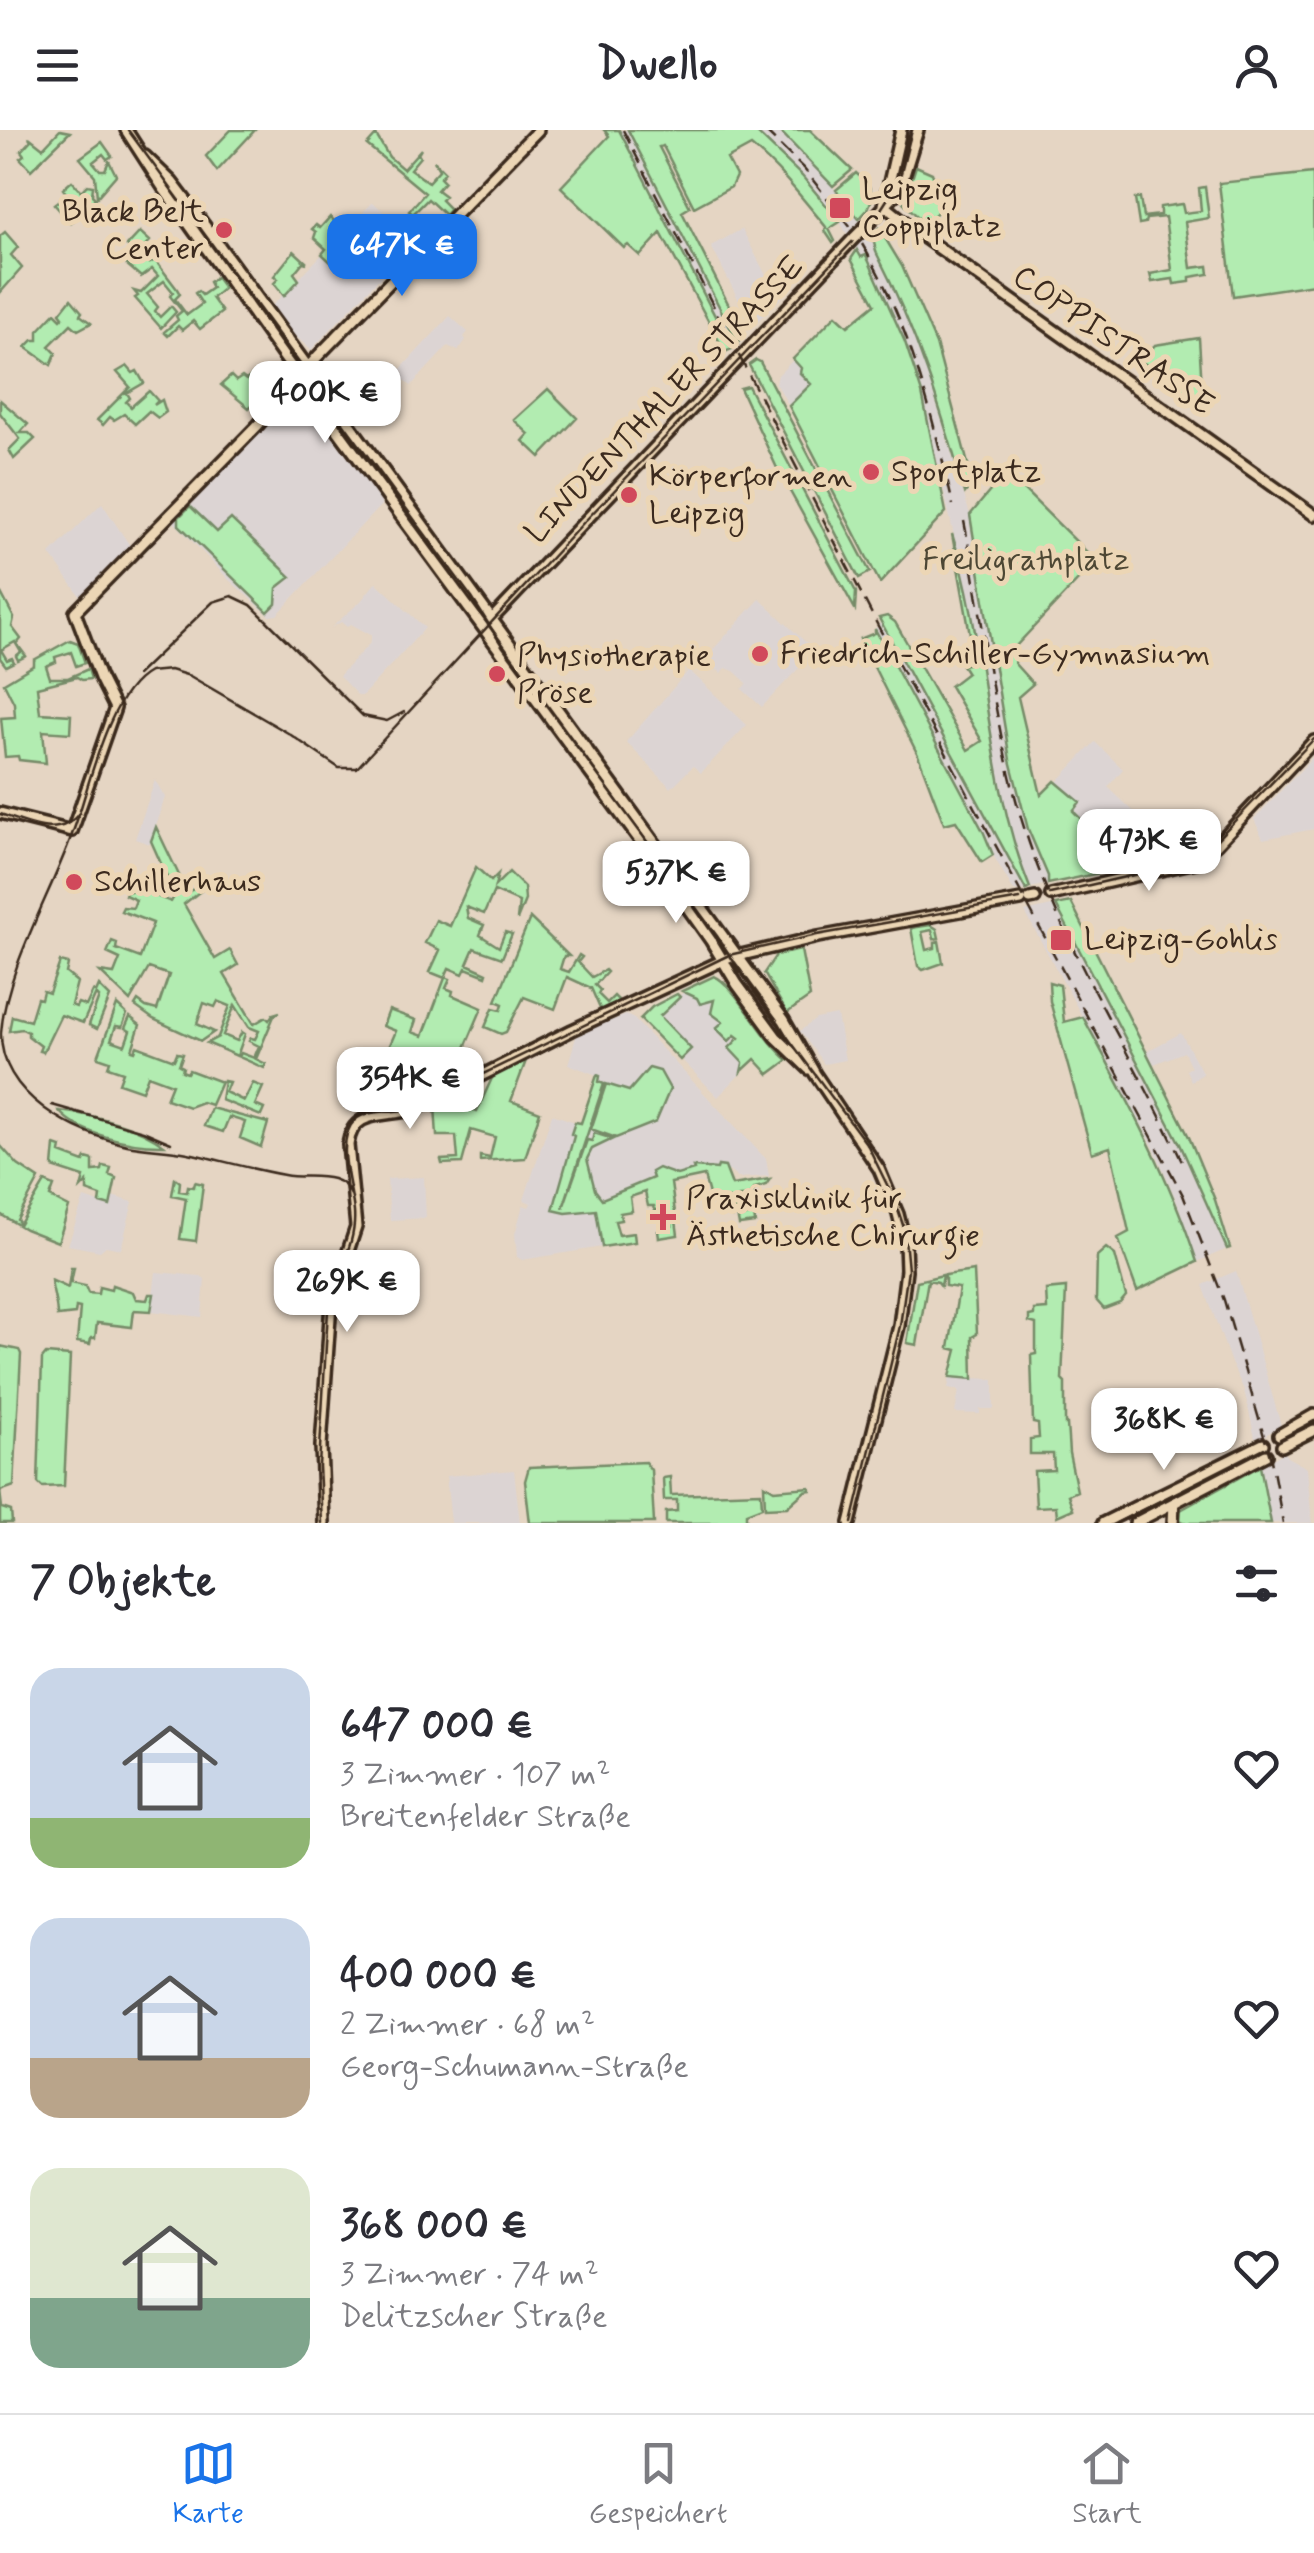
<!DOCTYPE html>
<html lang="de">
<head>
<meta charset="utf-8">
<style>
	body { margin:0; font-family:Mynerve,sans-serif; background:#f2f2f3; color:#2b2b33; height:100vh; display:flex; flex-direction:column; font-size:38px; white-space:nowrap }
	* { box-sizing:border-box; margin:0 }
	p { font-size:32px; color:#7c7c81 }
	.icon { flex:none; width:55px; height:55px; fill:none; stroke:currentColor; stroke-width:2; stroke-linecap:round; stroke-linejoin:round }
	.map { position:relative; height:1393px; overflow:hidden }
	.side { display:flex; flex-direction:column; background:#fff; flex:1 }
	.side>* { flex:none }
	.price { position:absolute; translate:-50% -85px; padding:0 22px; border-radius:20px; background:#fff; color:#222; font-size:32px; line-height:65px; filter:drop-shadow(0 2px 5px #0008) }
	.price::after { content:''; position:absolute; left:50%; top:60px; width:30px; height:22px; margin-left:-15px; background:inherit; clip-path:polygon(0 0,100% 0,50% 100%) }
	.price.active { background:#1a73e8; color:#fff }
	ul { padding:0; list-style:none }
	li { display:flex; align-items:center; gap:30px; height:250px; padding:0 30px }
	li span { display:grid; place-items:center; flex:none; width:280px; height:200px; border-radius:30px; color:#555 }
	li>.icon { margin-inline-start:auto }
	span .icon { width:120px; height:120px; fill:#fffc; stroke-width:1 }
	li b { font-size:42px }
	h2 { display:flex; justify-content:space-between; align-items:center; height:120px; padding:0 30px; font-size:42px }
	header { display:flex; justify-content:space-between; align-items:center; height:130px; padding:0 30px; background:#fff; font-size:45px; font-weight:700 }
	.tab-bar { display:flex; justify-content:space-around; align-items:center; height:140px; border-top:2px solid #e1e1e2; background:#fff; font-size:28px; color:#7c7c81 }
	.tab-bar a { display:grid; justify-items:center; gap:5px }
	.tab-bar .active { color:#1a73e8 }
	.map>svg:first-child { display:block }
	.built { fill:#dcd4d3 }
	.green { fill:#b2ecb1; stroke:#768b68; stroke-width:2.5 }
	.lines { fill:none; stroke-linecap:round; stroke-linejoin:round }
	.major-casing { stroke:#3b2a1e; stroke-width:16 }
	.major { stroke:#ecd6b5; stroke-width:9 }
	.tram { stroke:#3b2a1e; stroke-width:2.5 }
	.rail { stroke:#3b2a1e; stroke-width:2.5; stroke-dasharray:15 8; stroke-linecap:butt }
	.major-bridge-casing { stroke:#3b2a1e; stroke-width:16; stroke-linecap:butt }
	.major-bridge { stroke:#ecd6b5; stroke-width:9 }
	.poi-dot { fill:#d1495b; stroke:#ecd6b5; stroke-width:4 }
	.labels { text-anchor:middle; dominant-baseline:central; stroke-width:10; stroke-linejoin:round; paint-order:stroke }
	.poi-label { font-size:32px; fill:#3b2a1e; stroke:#ecd6b5; text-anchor:start }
	.street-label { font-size:32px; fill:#3b2a1e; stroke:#ecd6b5 }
	.park-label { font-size:32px; fill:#4d4734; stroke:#ecd6b5 }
</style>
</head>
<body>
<header><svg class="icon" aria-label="menu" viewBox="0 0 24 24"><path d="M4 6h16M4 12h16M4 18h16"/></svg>Dwello<svg class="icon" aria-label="person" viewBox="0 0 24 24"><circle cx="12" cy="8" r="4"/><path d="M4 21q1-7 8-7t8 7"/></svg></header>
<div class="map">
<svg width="1314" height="1393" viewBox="0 0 1314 1393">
	<rect width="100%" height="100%" fill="#e5d5c3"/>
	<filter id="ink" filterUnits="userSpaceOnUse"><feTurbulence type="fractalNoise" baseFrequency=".01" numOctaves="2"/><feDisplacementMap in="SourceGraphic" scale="20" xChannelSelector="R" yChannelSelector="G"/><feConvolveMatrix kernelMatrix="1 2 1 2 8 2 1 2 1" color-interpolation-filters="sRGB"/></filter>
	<g filter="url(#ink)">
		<path class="built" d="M619 0H628L732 202 725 205 720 202Z
			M754 0H779L819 40 859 89 875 113 917 208 970 385 1010 630 1028 699 1048 746V754L1030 758 1005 687 975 499 922 264 905 212 866 126 861 128 840 92 802 46Z
			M373 72 415 111 311 220 292 203 272 176Z
			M742 99 770 153 783 166 752 196 711 116Z
			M450 186 468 202 464 207 466 210 458 221 448 216 411 256 397 243Z
			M793 230 801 238 800 243 811 254 789 276 776 253 778 245Z
			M299 261 306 264 382 369 381 375 277 485 270 486 229 450 174 392 177 385Z
			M102 373 130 416 80 466 50 424Z
			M376 452 425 498 362 566H358L339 546 371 512V505L351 494 347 497 341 492 331 498 361 471Z
			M760 469 815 521 762 577 742 559 747 553 734 541 726 538 721 543 705 528Z
			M880 493 906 537 1026 760 1014 761 993 725 875 499Z
			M689 540 747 595 701 643 693 636 671 658 626 612Z
			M1095 612 1123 639 1108 657 1152 699 1144 708 1135 700 1113 718 1072 680 1079 672 1057 652Z
			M1314 626V699L1263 709 1254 689Z
			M155 650 165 667 150 714 135 709Z
			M1056 775 1180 1014 1227 1119 1197 1132 1178 1075 1154 1018 1025 782Z
			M706 852 715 871 755 929 718 967 642 889 653 878Z
			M626 885 634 889 766 1029 769 1046 738 1048 729 1041 668 1053 602 1077 608 1116 522 1130 517 1127 515 1104 523 1075 529 1077 531 1073 524 1070 552 984 581 994 597 945 568 934 577 904Z
			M837 885 845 930 824 934 800 901 816 889Z
			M1181 903 1203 944 1191 951 1186 940 1191 937 1184 922 1154 934 1147 921Z
			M424 1047 426 1088 390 1090 387 1049Z
			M112 1066 133 1072 121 1119 106 1116 100 1121 68 1115 84 1068 109 1076Z
			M1236 1141 1281 1295 1261 1308H1255L1244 1260 1231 1233 1203 1155Z
			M156 1142 201 1146 205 1149 202 1187 151 1181Z
			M950 1247 994 1249V1279H980V1284L955 1283 959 1260 948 1258Z
			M1285 1322 1287 1327 1307 1338 1312 1393H1271L1260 1336Z
			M514 1340 520 1393H451L446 1346Z"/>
		<path class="green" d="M60 0 70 2 31 40 20 28 24 25 21 21 31 10 29 7 43 18Z
			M231 0H255L217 41 206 26Z
			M604 0H619L732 219 725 222 661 103 640 126 628 115 624 118 561 57 609 6Z
			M628 0H754L802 46 840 92 829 99 835 111 833 113 825 101 826 97C803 69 780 39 751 16L727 29 736 46 731 57 694 77 663 16 659 17 690 77 682 82 742 201 738 213Z
			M779 0H810L852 40 833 56Z
			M376 5 389 27 403 39 421 19 418 24 420 27 410 39 428 52 439 40 434 31 445 42 440 48 444 52 437 60 445 66 441 70 450 79 445 85 428 69 414 83 426 95 409 81 425 63 367 15Z
			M102 12 112 26 107 29 103 24 93 32 100 40H105L109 31 116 45 97 67 95 46 80 28Z
			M916 36 932 43 943 75 930 90 922 91 904 73Z
			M856 43 868 54 873 66 868 79 859 89 836 60Z
			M1313 43 1314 154 1233 166 1219 53Z
			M72 51 81 61 87 55 93 56 92 65 95 68 91 73 83 62V69L87 75 71 93 54 74 67 64 63 59Z
			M1205 57 1209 88 1185 92 1191 138 1208 136 1209 144 1190 147V152L1174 154 1173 149 1152 152 1150 144 1172 140 1165 87 1146 89 1145 93 1139 94 1135 69 1140 68 1143 87 1160 85V77L1182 74 1184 83 1201 81 1199 58Z
			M330 87 345 101 339 110 355 125 360 123 355 129 345 119 333 121 331 127 345 139H338L322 124 326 119 314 108 316 102 312 99 316 95 320 98Z
			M879 98 902 136 936 214 973 353 965 363C940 277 918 204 877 124 873 116 877 115 871 106Z
			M5 102 18 117 11 125 22 138 0 163V106Z
			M140 102 150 111 141 121 150 133 155 130 177 159 180 164 175 169 187 185 202 174 195 163 198 161 202 165 212 158 209 152 216 147 224 158 212 168 222 182 200 199 193 191 182 200 178 196 168 206 164 202 178 190 176 186 182 181 170 166 173 162 164 151 147 164 158 177 155 181 160 187 171 176 176 182 161 198 135 168 138 166 134 161 141 163 158 146 152 139 141 147 127 135 137 125 127 116Z
			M857 120 861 127 866 125 905 212 922 263 946 382 880 453 789 276 811 254 800 243 801 238 793 229 836 185 848 196 875 174 851 129Z
			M294 121 307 133 303 132 294 143 299 150 284 166 274 153 278 149 274 146Z
			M71 169 82 182 80 185 91 193 78 200 71 194 49 216 56 223 51 235 26 217 33 210H38V201L55 183 61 189 63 187 60 183Z
			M1199 208 1203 275 1141 231 1155 215Z
			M756 230 760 232 870 442 859 448 749 235Z
			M127 236 133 243 137 241 144 253 127 263 130 268 126 272 131 277 149 261 158 271 154 275 162 270 166 282 158 288 149 281 135 294 124 284 114 290 110 287 103 295 97 290 130 257 117 242Z
			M255 243 259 248 250 255 257 269 249 278 221 255 231 246 236 251 242 247 246 250Z
			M748 256 856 462 855 479 776 336 740 258Z
			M548 259 577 288 540 327 523 311 529 304 514 290Z
			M0 270 28 294 20 303H29L35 309 14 329 9 320 20 309 0 283Z
			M1006 342 1096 431 1015 517V534L1033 554 1018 567 1041 665 1055 651 1080 672 1073 681 1128 737 1048 754V746L1028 699 1010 630 970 385Z
			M190 376 217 402 231 389 291 447 277 458 276 474 268 482 179 395V387Z
			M952 404C989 520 984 645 1030 758L1026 760 879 488 887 486 895 492 968 620 982 611 950 556 967 543 962 535 975 532Z
			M0 461 14 488 12 497 21 509 17 514 26 526 18 530 16 526 21 522 15 512 1 520 7 530 12 528 14 532 6 536 0 528Z
			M875 499 984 703 993 725 982 732 956 691 944 694 918 625 860 509 875 503Z
			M70 510 78 513 85 533 76 536 71 522 55 527 56 532 46 536 50 548H68L88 539 91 549 82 550 77 547 37 557 40 583 71 585 70 603 43 601 46 633 19 630 18 626 5 627 1 588 15 587 14 573 4 553 34 535V530Z
			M156 697 187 762 201 756 203 759 184 774 215 829 230 820 238 835 224 844 254 894 266 887 269 890 273 884 280 882 274 886 256 929 266 934 264 938 239 927 241 923 254 928 259 916 249 911 251 908 255 909 259 901 249 897 235 875 223 905 237 911 242 902 245 904 237 926 207 913 218 907 230 876 218 871 215 877 204 873 197 894 214 902 201 911 153 889 135 876 138 871 146 877 157 880 169 845 149 838 130 871 100 842 114 844 120 829 107 823 112 811 117 813 116 819 140 828 153 793 121 781 123 777 133 778 136 770 125 765 126 762 139 759 171 772 175 765 151 711Z
			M476 737 491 751 498 744 495 756 509 742 524 757 525 770 517 790 519 772 494 761 484 784 466 777 468 788 484 795 480 805 499 817 505 802 512 804 502 828 474 818 467 834 487 843 486 846 466 838 463 844 449 838 445 847 450 849 446 858 453 861 452 865 482 878 449 955 412 975 369 978 363 976 344 947 354 951 356 945 376 952 382 933 377 931 381 920 387 922 396 901 383 896 389 880 416 890 412 902 423 906 445 848 430 842 440 820 425 813 436 790 450 796Z
			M1071 772 1189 1007 1215 1070 1230 1118 1227 1119 1180 1014 1056 775Z
			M530 788 569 826H564L560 839 569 842 579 825 582 827 578 832 592 847 605 840 607 842 595 855 600 860 598 864 607 873 614 866 620 872 601 881 591 858 567 847 555 879 524 867 506 902 501 904 485 897 493 878 501 880 503 874 496 871Z
			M931 795 937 799 939 808 934 809 932 800 922 802 926 820 935 818V812L939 811 943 833 923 840 918 836 911 798Z
			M801 820 810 867 787 883 764 843 776 825Z
			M60 832 68 834 66 843 77 852 71 875 76 877 78 873 86 876 93 861 96 863 99 856 110 867 97 899 89 895 99 867 96 864 83 893 61 885 43 922 39 921 41 916 28 906V902L22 899 9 901 12 886 30 891 37 868 41 869 43 861 49 863Z
			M714 846C735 854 763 911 788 930L769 944 755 929 741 942 743 933 729 918 739 908 735 905 729 911 716 898 723 892 711 883 714 870 700 874 697 868 682 861Z
			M1049 852 1060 855 1064 892 1083 887C1127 968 1169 1045 1197 1132L1137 1161 1118 1108 1129 1102 1110 1017 1092 1023 1050 871Z
			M677 864 680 867 660 886 691 919 680 930 640 889 652 877Z
			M117 875 127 884 122 897 116 896 111 910 125 915 130 901 125 898 130 887 140 895 132 920 135 921 137 916 174 930 177 923 183 924 179 935 183 937 182 941 187 943 189 940 221 952 211 975 202 972 189 977 166 969 172 954 148 945 142 961 119 953 123 942 108 937 110 931 98 927Z
			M527 928 511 971 540 982 525 1028 480 1031V1026L490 1028 495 1007 471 1000 462 1033 442 1034 441 1030 458 1029 456 1006H437L435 976 456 965 455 974 477 981 493 946Z
			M649 938 660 941 670 959 656 992 616 1008 591 999 606 954 629 961Z
			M597 945 600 946 599 952 604 954 563 1078 587 1010 592 1011 594 1003 613 1009 592 1019 587 1029 595 1060 602 1069 653 1048 651 1042 658 1038 677 1045 694 1040 693 1037 717 1039 718 1036 725 1037 732 1055 770 1049 766 1055 755 1058 750 1066 739 1067 742 1087 754 1083 755 1093 739 1095 736 1079 733 1080V1088L729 1069 711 1072 704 1046 671 1053 678 1105 659 1108 658 1101 672 1096 671 1090H668L666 1079 655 1080 654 1076H648L645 1062 630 1067 632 1081 620 1083 621 1090 615 1091 619 1105 634 1103 635 1112 602 1117 596 1080 566 1083 553 1080 574 1006 571 1004 575 992 581 993Z
			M224 951 229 952 225 962 244 971 253 953 263 957 255 975 264 979 261 986 221 970Z
			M211 978 268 993 261 1017 240 1008 245 992 229 987 223 1002 204 996Z
			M59 981C93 985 136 994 164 1015 132 1016 78 1004 59 981Z
			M0 1015 18 1035 39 1049 17 1090 20 1094 45 1052 54 1056 50 1067 69 1077 58 1112 25 1099 0 1084Z
			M55 1015 61 1017 60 1023 84 1032 86 1028 93 1030V1041L102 1040 103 1036 111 1038 109 1045 116 1048 110 1076 100 1073 101 1066 87 1061V1052L81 1058 84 1047 53 1037Z
			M175 1048 180 1052 179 1061 187 1062 188 1056 194 1057 195 1052 203 1054 196 1111 180 1109 186 1068 172 1065Z
			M1106 1118 1115 1125 1126 1166 1120 1173 1104 1179 1096 1170 1097 1126Z
			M71 1138H74L71 1153 85 1156 88 1163 98 1164 99 1157 111 1160 112 1155 133 1162 136 1169 147 1170 149 1164H154L151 1181 134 1180 132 1197 97 1193 95 1208H91L90 1214 77 1212 80 1178 76 1177 75 1184 57 1186C57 1174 53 1165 51 1150L68 1158Z
			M974 1141 977 1204 972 1207 973 1249 950 1247 957 1220 949 1218 959 1158 945 1156V1145Z
			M943 1145 941 1156 938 1152 928 1150 917 1215 907 1213 917 1151Z
			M1066 1158 1062 1250 1065 1253V1294H1067L1069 1323 1077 1361 1068 1365 1073 1379 1057 1386 1056 1376 1036 1377 1034 1341 1054 1340 1053 1324H1030V1309L1039 1308 1038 1294 1033 1293 1031 1225 1036 1224V1194L1029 1192V1186L1034 1185V1180L1047 1179 1046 1160Z
			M0 1216 19 1220 21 1224 14 1356 0 1361 2 1378 11 1381 12 1393H0Z
			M46 1224 70 1226 64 1356 42 1357 38 1353 42 1229Z
			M645 1332 651 1340 654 1393H530L525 1351 529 1337Z
			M1260 1336 1271 1393H1186L1180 1390 1177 1382Z
			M670 1347 671 1365 761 1362 762 1377 746 1383V1393H666V1382L677 1381V1370H664L663 1348Z
			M764 1354 774 1360 810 1357 811 1360 805 1361 787 1377 765 1378Z"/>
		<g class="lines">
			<defs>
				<path id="major" d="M126 0 164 59 286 230 641 712 711 811 737 854 776 907 809 939
					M145 26 172 52 194 81 784 890 815 944 879 1039 898 1084 905 1112 906 1140 899 1196 850 1393
					M884 75 926 109 1314 385
					M884 75 901 0
					M868 94 899 61 918 0
					M491 490 855 107
					M0 683 72 701 115 578 100 548 75 482 258 295 318 226 538 0
					M1051 765 1196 732 1217 714 1314 611
					M1030 769 1035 768
					M1279 1305 1314 1285
					M1282 1316 1314 1300
					M324 1393 321 1316 331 1173 356 1097 348 1015C352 976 389 989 417 978L572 900 728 828 818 807 1021 770
					M1103 1393 1263 1314
					M1135 1393 1266 1325
					M1173 1393 1174 1374"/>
			</defs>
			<use href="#major" class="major-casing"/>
			<use href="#major" class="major"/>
			<path class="tram" d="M128 0 472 468 503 517 717 806 754 862 868 1016 895 1071 904 1098 908 1140 900 1196 852 1393
				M137 545 213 472 232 466 251 475 363 586 387 591 404 582
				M0 684C26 692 59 711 79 683
				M1050 764 1196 731 1314 609
				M52 975 143 1001 171 1013
				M351 1065C340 1039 307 1050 284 1045 251 1039 220 1030 188 1023 168 1019 147 1019 127 1015 76 1004 0 966 1 903 6 837 54 759 75 696 90 654 108 564 149 542L170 540 190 546 288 603 339 638H357L585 391 876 87 899 51 912 0
				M1280 1309 1314 1291
				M322 1393 319 1336 328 1180C333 1146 357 1117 354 1082 352 1057 334 1010 355 990 369 977 397 985 415 977L729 825 817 805 1020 769
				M1116 1393 1264 1318"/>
			<path class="rail" d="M623 0 878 496 1183 1065 1224 1170 1271 1330 1283 1393
				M764 0 804 39 851 98
				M862 114C911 196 932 284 953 375
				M964 391C984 491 993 593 1022 691 1059 813 1131 921 1184 1036"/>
			<defs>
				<path id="major-bridge" d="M855 107 868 94"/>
			</defs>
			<use href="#major-bridge" class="major-bridge-casing"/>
			<use href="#major-bridge" class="major-bridge"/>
		</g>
	</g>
	<g class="poi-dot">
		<rect x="828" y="66" width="24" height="24" rx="5"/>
		<circle cx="224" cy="100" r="10"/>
		<circle cx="871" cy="342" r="10"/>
		<circle cx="629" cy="365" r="10"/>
		<circle cx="760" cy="524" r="10"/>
		<circle cx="497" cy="544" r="10"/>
		<circle cx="74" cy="752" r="10"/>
		<rect x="1049" y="798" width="24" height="24" rx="5"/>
		<path d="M658 1072h10v10h10v10h-10v10h-10v-10h-10v-10h10z"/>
	</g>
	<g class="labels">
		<g class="poi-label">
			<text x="862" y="60">Leipzig<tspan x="862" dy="37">Coppiplatz</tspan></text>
			<text x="204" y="82" text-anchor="end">Black Belt<tspan x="204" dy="37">Center</tspan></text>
			<text x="891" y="342">Sportplatz</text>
			<text x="649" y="347">Körperformen<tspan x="649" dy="37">Leipzig</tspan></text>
			<text x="780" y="524">Friedrich-Schiller-Gymnasium</text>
			<text x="517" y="526">Physiotherapie<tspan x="517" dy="37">Pröse</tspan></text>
			<text x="94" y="752">Schillerhaus</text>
			<text x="1084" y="810">Leipzig-Gohlis</text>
			<text x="686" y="1069">Praxisklinik für<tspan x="686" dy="37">Ästhetische Chirurgie</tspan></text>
		</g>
		<g class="street-label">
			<text transform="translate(1113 211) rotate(35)">COPPISTRASSE</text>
			<text transform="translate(665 270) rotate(-46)">LINDENTHALER STRASSE</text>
		</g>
		<g class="park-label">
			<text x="1026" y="430">Freiligrathplatz</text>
		</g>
	</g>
</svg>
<b class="price active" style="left:402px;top:169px">647K €</b>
<b class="price" style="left:325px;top:316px">400K €</b>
<b class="price" style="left:1149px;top:764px">473K €</b>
<b class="price" style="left:676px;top:796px">537K €</b>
<b class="price" style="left:410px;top:1002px">354K €</b>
<b class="price" style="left:347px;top:1205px">269K €</b>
<b class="price" style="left:1164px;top:1343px">368K €</b>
</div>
<section class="side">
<h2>7 Objekte<svg class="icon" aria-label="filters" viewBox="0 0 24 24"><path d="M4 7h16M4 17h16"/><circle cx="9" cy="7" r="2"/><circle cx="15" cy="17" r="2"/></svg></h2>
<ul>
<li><span style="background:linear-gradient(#c9d6e8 75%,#8fb573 0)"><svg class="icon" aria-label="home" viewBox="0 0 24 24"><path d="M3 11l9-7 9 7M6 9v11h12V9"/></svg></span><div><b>647 000 €</b><p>3 Zimmer · 107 m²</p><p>Breitenfelder Straße</p></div><svg class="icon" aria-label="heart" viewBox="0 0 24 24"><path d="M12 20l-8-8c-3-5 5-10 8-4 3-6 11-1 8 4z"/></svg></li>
<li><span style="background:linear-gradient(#c9d6e8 70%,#b9a48a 0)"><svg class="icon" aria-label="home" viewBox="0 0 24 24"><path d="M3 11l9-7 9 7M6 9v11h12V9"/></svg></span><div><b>400 000 €</b><p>2 Zimmer · 68 m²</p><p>Georg-Schumann-Straße</p></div><svg class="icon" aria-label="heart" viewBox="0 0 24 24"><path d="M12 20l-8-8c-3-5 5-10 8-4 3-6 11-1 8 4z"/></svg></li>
<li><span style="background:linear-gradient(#dfe7d0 65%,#7fa58c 0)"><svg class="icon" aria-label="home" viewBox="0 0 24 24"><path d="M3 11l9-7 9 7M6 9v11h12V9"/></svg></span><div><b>368 000 €</b><p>3 Zimmer · 74 m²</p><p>Delitzscher Straße</p></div><svg class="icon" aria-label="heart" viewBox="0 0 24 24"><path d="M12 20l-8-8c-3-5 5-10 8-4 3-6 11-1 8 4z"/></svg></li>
</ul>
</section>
<nav class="tab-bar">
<a class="active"><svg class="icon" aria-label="map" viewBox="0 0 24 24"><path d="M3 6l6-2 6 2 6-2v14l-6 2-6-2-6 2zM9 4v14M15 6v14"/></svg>Karte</a>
<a><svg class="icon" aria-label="saved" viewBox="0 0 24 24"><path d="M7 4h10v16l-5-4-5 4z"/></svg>Gespeichert</a>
<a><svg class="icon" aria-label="home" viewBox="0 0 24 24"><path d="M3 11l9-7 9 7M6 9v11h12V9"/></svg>Start</a>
</nav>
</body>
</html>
